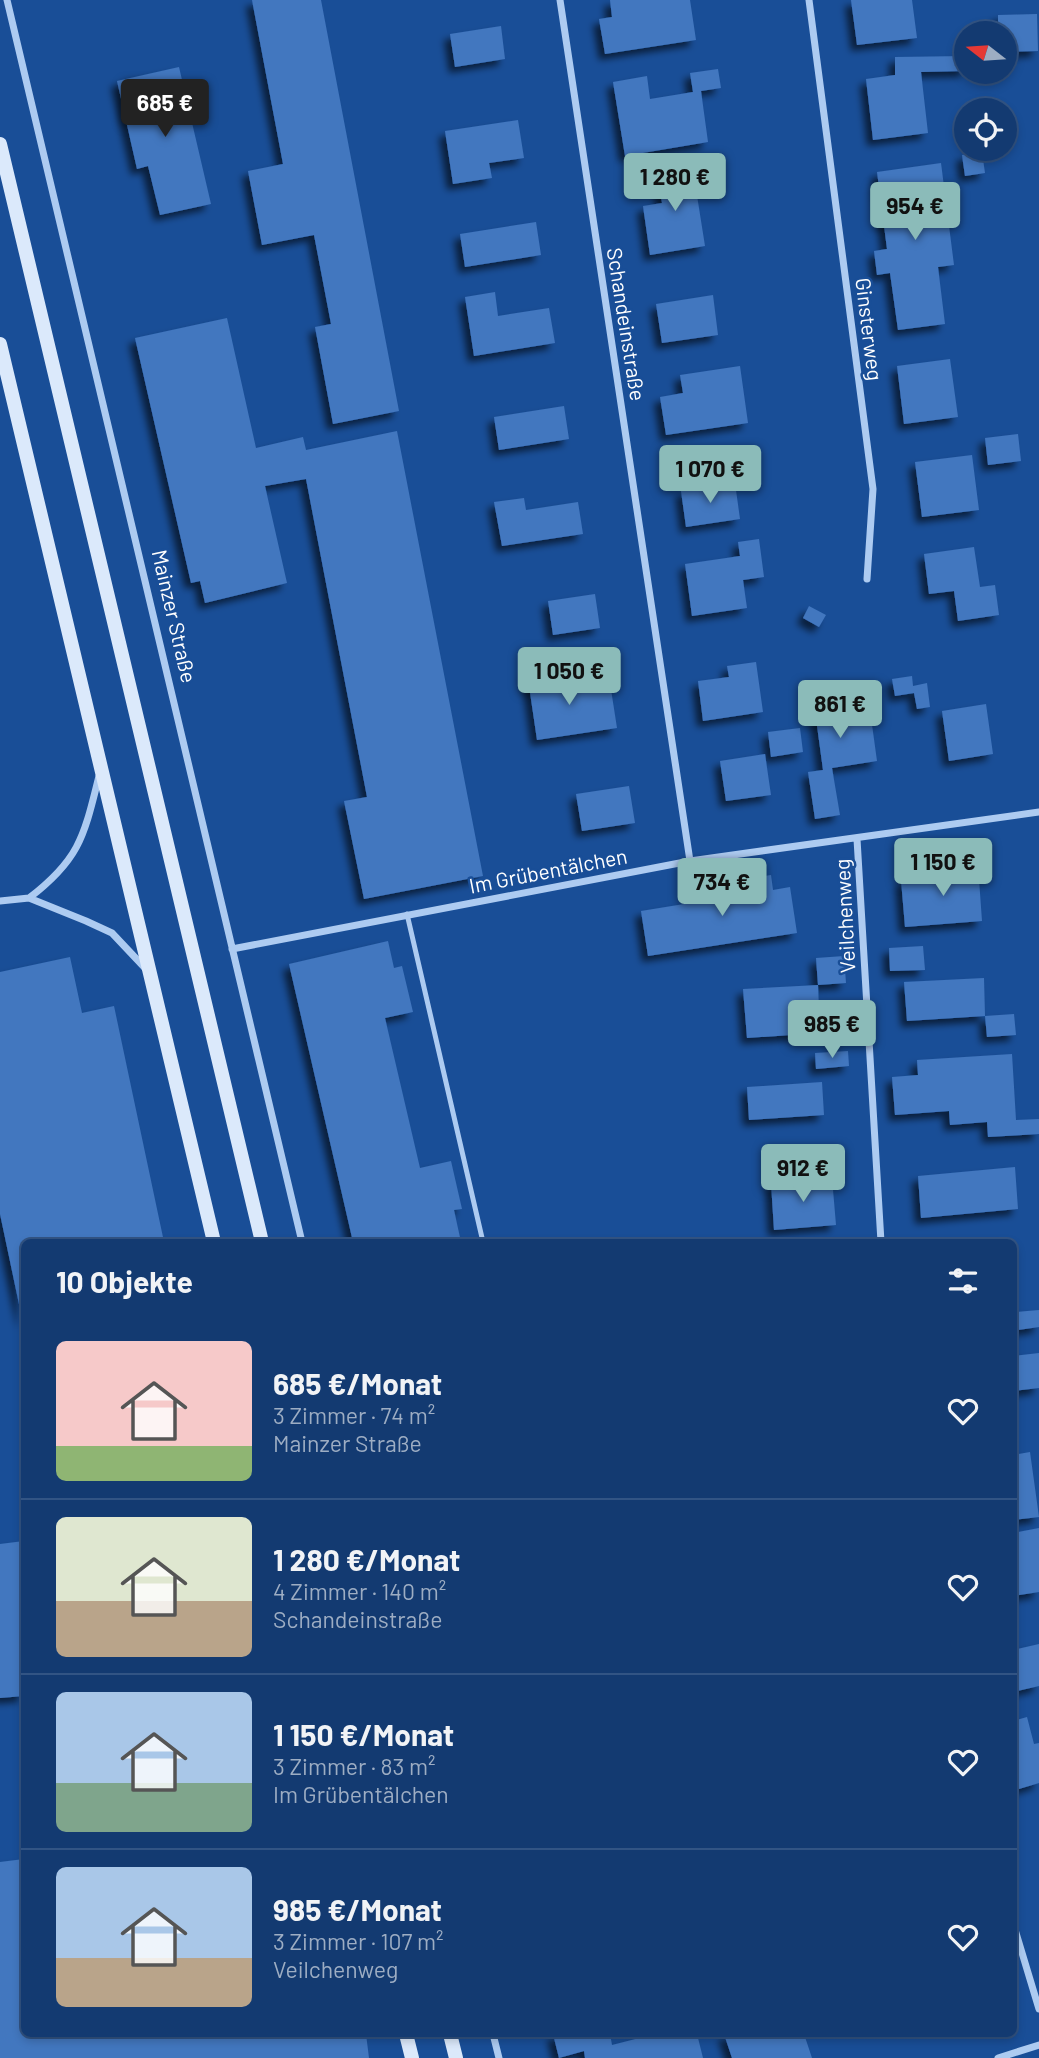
<!DOCTYPE html>
<html lang="de">
<head>
<meta charset="utf-8">
<style>
	body { margin:0; font-family:Barlow,sans-serif; background:#1c4176; color:#f1f3f6; height:100vh; display:flex; flex-direction:column; font-size:26px; white-space:nowrap }
	* { box-sizing:border-box; margin:0 }
	p { font-size:23px; color:#9dadc3 }
	.icon { flex:none; width:38px; height:38px; fill:none; stroke:currentColor; stroke-width:2; stroke-linecap:round; stroke-linejoin:round }
	.map { position:relative; flex:1; overflow:hidden }
	.details { position:absolute; left:21px; top:1239px; width:996px; height:798px; display:flex; flex-direction:column; background:#133a71; border-radius:10px; box-shadow:0 4px 10px #0003,0 0 0 2px #325484 }
	.details>* { flex:none }
	.needle { width:46px; rotate:287deg }
	.buttons { position:absolute; left:954px; top:21px; display:grid; gap:14px }
	.buttons a { display:grid; place-items:center; width:63px; height:63px; border-radius:50%; background:#133a71; box-shadow:0 4px 10px #0003,0 0 0 2px #325484; font-size:35px }
	.price { position:absolute; translate:-50% -60px; padding:0 16px; border-radius:7px; background:#8bbbb9; color:#111; font-size:23px; line-height:46px; filter:drop-shadow(0 2px 4px #0008) }
	.price::after { content:''; position:absolute; left:50%; top:42px; width:21px; height:16px; margin-left:-10px; background:inherit; clip-path:polygon(0 0,100% 0,50% 100%) }
	.price.selected { background:#222; color:#fff }
	ul { padding:0; list-style:none }
	li { display:flex; align-items:center; gap:21px; height:175px; padding:0 35px }
	li+li { border-top:2px solid #325484 }
	li span { display:grid; place-items:center; flex:none; width:196px; height:140px; border-radius:10px; color:#555 }
	li>.icon { margin-inline-start:auto }
	span .icon { width:84px; height:84px; fill:#fffc; stroke-width:1 }
	li b { font-size:30px }
	h2 { display:flex; justify-content:space-between; align-items:center; height:84px; padding:0 35px; font-size:30px }
	.map>svg:first-child { display:block }
	.building { fill:#4277bf; filter:url(#shadow) }
	.lines { fill:none; stroke-linecap:round; stroke-linejoin:round }
	.service { stroke:#adcbf1; stroke-width:5 }
	.minor { stroke:#adcbf1; stroke-width:7 }
	.secondary { stroke:#dbe9fb; stroke-width:14 }
	.labels { text-anchor:middle; dominant-baseline:central; stroke-width:5; stroke-linejoin:round; paint-order:stroke }
	.street-label { font-size:21px; fill:#fff; stroke:#194e97 }
</style>
</head>
<body>
<div class="map">
<svg width="1039" height="2058" viewBox="0 0 1039 2058">
	<defs>
		<filter id="shadow"><feDropShadow dx="-6" dy="6" stdDeviation="3.5" flood-color="#0009"/></filter>
	</defs>
	<rect width="100%" height="100%" fill="#194e97"/>
	<path class="building" d="M252 0H321L399 411 333 424 315 327 331 324 314 235 262 245 248 171 283 164Z
		M610 0H690L696 40 605 54 599 19 612 17Z
		M851 0H912L917 38 857 45Z
		M1037 14 1038 51 1004 52V33H998V15Z
		M501 26 505 59 455 67 450 34Z
		M966 56V71L921 72 928 133 873 140 866 79 895 75V57Z
		M179 67 211 204 160 215 148 166 137 169 117 81Z
		M718 69 721 88 701 91 708 142 625 156 613 82 647 76 650 99 693 92 690 73Z
		M518 120 524 158 489 163 492 178 453 184 445 131Z
		M982 152 985 173 965 176 962 155Z
		M941 163 954 265 938 267 945 324 898 330 890 273 877 275 874 251 887 249 877 172Z
		M692 164 705 246 650 255 643 206 662 203 656 170Z
		M536 222 541 255 465 267 460 234Z
		M495 292 498 316 549 308 555 343 474 356 465 297Z
		M713 295 718 335 662 343 656 304Z
		M227 318 256 448 303 437 306 450 397 431 483 876 364 899 344 801 367 797 306 479 265 486 287 583 205 603 200 581 191 583 135 338Z
		M950 359 958 417 904 424 897 366Z
		M740 366 748 423 666 435 660 397 683 393 680 375Z
		M564 406 569 439 499 450 494 417Z
		M1018 434 1021 461 988 465 985 438Z
		M972 455 979 510 922 517 915 462Z
		M735 483 740 519 686 527 681 491Z
		M524 498 526 510 578 502 583 534 502 546 494 502Z
		M759 539 764 577 743 580 747 608 692 616 685 564 740 556 738 542Z
		M974 547 980 587 995 585 999 615 958 621 954 591 929 594 924 554Z
		M595 594 600 628 553 635 548 601Z
		M809 606 826 615 819 627 803 618Z
		M756 662 763 712 703 721 698 681 729 677 727 666Z
		M556 667 560 692 610 683 617 728 537 740 527 672Z
		M912 676 913 686 927 683 930 707 917 709 914 693 895 696 892 679Z
		M866 681 877 761 832 768 840 815 815 819 808 772 823 770 812 689Z
		M986 704 993 754 949 761 942 711Z
		M800 728 803 752 771 757 768 732Z
		M765 754 771 795 726 801 720 761Z
		M629 786 635 823 582 831 576 794Z
		M978 865 982 921 905 927 901 880 942 877 941 867Z
		M771 875 773 890 790 887 797 933 648 956 641 911 715 899 713 884Z
		M388 941 394 968 402 966 413 1012 385 1018 420 1168 451 1161 462 1209 454 1210 461 1242H353L289 964Z
		M923 946 925 970 890 971 889 948Z
		M844 956 846 983 818 985 820 1033 747 1038 743 989 818 985 816 958Z
		M70 957 82 1013 114 1006 164 1242H24L23 1323 0 1214V972Z
		M984 978 985 1016 907 1021 904 982Z
		M1014 1014 1016 1035 987 1037 985 1016Z
		M848 1051 849 1066 816 1069 815 1053Z
		M1012 1054 1016 1120 1039 1119V1134L988 1137 987 1122 950 1125 949 1111 895 1115 892 1077 918 1075 917 1060Z
		M822 1082 824 1115 749 1120 747 1087Z
		M1015 1167 1018 1209 921 1218 918 1176Z
		M832 1178 836 1225 774 1230 771 1183Z
		M1039 1310V1327L1018 1330 1016 1312Z
		M1039 1353V1388L1013 1391V1356Z
		M1030 1452 1039 1517 1013 1520V1455Z
		M1039 1528V1592L1013 1596V1533Z
		M24 1541V1696L0 1698V1544Z
		M1039 1644V1686L1013 1692V1650Z
		M1027 1717 1034 1744 1039 1743V1783L1019 1789 1013 1766V1721Z
		M24 1859V2034H163L164 2037 192 2034H366L369 2058H0V1862Z
		M553 2034H610L612 2045 655 2034H697L703 2058H585L584 2051 559 2058Z
		M724 2034H804L812 2058H732Z"/>
	<g class="lines">
		<path class="service" d="M407 914 483 1242"/>
		<path class="minor" d="M7 0 302 1242
			M560 0 690 861
			M809 0 873 489 867 579
			M857 839 881 1242
			M29 898C80 859 84 836 99 776
			M0 901 29 898 86 921 112 933 145 968
			M232 949 690 861 1039 812
			M1013 1923 1039 2009
			M493 2034 499 2058
			M998 2058 1039 2045"/>
		<path class="secondary" d="M0 144 262 1242
			M0 344 214 1242
			M406 2034 412 2058
			M450 2034 456 2058"/>
	</g>
	<g class="labels">
		<g class="street-label">
			<text transform="translate(627 324) rotate(81)">Schandeinstraße</text>
			<text transform="translate(870 329) rotate(83)">Ginsterweg</text>
			<text transform="translate(175 616) rotate(77)">Mainzer Straße</text>
			<text transform="translate(548 870) rotate(-11)">Im Grübentälchen</text>
			<text transform="translate(844 916) rotate(-93)">Veilchenweg</text>
		</g>
	</g>
</svg>
<div class="buttons">
<a><svg class="needle" viewBox="-14 -14 28 28"><path d="M0-13l5 13h-10z" fill="#e53935"/><path d="M0 13l5-13h-10z" fill="#9dadc3"/></svg></a>
<a><svg class="icon" aria-label="locate" viewBox="0 0 24 24"><circle cx="12" cy="12" r="6"/><path d="M12 2v4M12 18v4M2 12h4M18 12h4"/></svg></a>
</div>
<b class="price selected" style="left:165px;top:139px">685 €</b>
<b class="price" style="left:675px;top:213px">1 280 €</b>
<b class="price" style="left:915px;top:242px">954 €</b>
<b class="price" style="left:710px;top:505px">1 070 €</b>
<b class="price" style="left:569px;top:707px">1 050 €</b>
<b class="price" style="left:840px;top:740px">861 €</b>
<b class="price" style="left:943px;top:898px">1 150 €</b>
<b class="price" style="left:722px;top:918px">734 €</b>
<b class="price" style="left:832px;top:1060px">985 €</b>
<b class="price" style="left:803px;top:1204px">912 €</b>
<section class="details">
<h2>10 Objekte<svg class="icon" aria-label="filters" viewBox="0 0 24 24"><path d="M4 7h16M4 17h16"/><circle cx="9" cy="7" r="2"/><circle cx="15" cy="17" r="2"/></svg></h2>
<ul>
<li><span style="background:linear-gradient(#f6c9c9 75%,#8fb573 0)"><svg class="icon" aria-label="home" viewBox="0 0 24 24"><path d="M3 11l9-7 9 7M6 9v11h12V9"/></svg></span><div><b>685 €/Monat</b><p>3 Zimmer · 74 m²</p><p>Mainzer Straße</p></div><svg class="icon" aria-label="heart" viewBox="0 0 24 24"><path d="M12 20l-8-8c-3-5 5-10 8-4 3-6 11-1 8 4z"/></svg></li>
<li><span style="background:linear-gradient(#dfe7d0 60%,#b9a48a 0)"><svg class="icon" aria-label="home" viewBox="0 0 24 24"><path d="M3 11l9-7 9 7M6 9v11h12V9"/></svg></span><div><b>1 280 €/Monat</b><p>4 Zimmer · 140 m²</p><p>Schandeinstraße</p></div><svg class="icon" aria-label="heart" viewBox="0 0 24 24"><path d="M12 20l-8-8c-3-5 5-10 8-4 3-6 11-1 8 4z"/></svg></li>
<li><span style="background:linear-gradient(#a9c7e8 65%,#7fa58c 0)"><svg class="icon" aria-label="home" viewBox="0 0 24 24"><path d="M3 11l9-7 9 7M6 9v11h12V9"/></svg></span><div><b>1 150 €/Monat</b><p>3 Zimmer · 83 m²</p><p>Im Grübentälchen</p></div><svg class="icon" aria-label="heart" viewBox="0 0 24 24"><path d="M12 20l-8-8c-3-5 5-10 8-4 3-6 11-1 8 4z"/></svg></li>
<li><span style="background:linear-gradient(#a9c7e8 65%,#b9a48a 0)"><svg class="icon" aria-label="home" viewBox="0 0 24 24"><path d="M3 11l9-7 9 7M6 9v11h12V9"/></svg></span><div><b>985 €/Monat</b><p>3 Zimmer · 107 m²</p><p>Veilchenweg</p></div><svg class="icon" aria-label="heart" viewBox="0 0 24 24"><path d="M12 20l-8-8c-3-5 5-10 8-4 3-6 11-1 8 4z"/></svg></li>
</ul>
</section>
</div>
</body>
</html>
